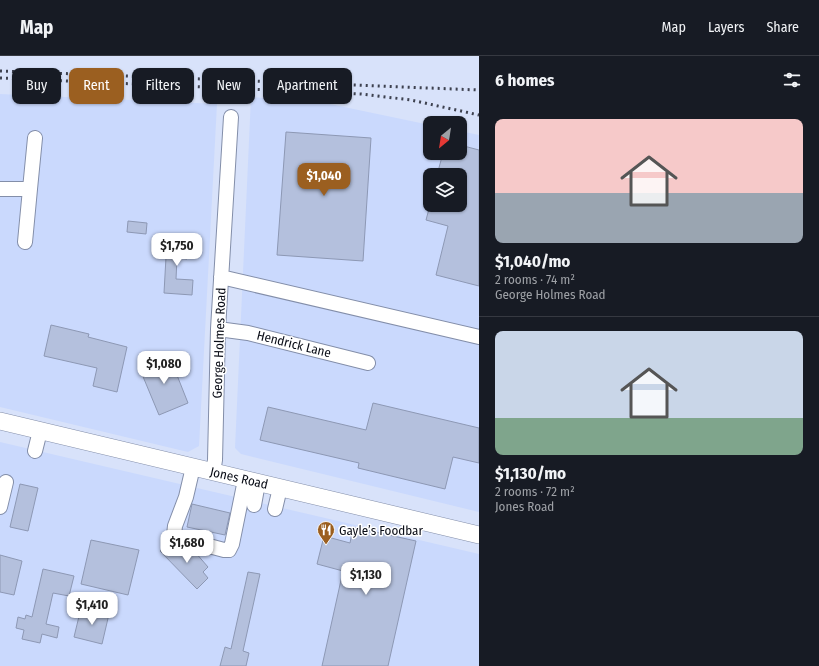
<!DOCTYPE html>
<html lang="en">
<head>
<meta charset="utf-8">
<style>
	body { margin:0; font-family:"Fira Sans Condensed",sans-serif; background:#242831; color:#f1f3f6; height:100vh; display:flex; flex-direction:column; font-size:15px; white-space:nowrap }
	* { box-sizing:border-box; margin:0 }
	p { font-size:13px; color:#9ea1a6 }
	.icon { flex:none; width:22px; height:22px; fill:none; stroke:currentColor; stroke-width:2; stroke-linecap:round; stroke-linejoin:round }
	.map { position:relative; flex:1; overflow:hidden }
	.details { display:flex; flex-direction:column; background:#171b24; width:340px }
	.details>* { flex:none }
	.top-card { position:absolute; left:12px; top:12px; width:380px; height:36px; display:flex; gap:8px }
	.needle { width:26px; rotate:210deg }
	.controls { position:absolute; left:423px; top:60px; display:grid; gap:8px }
	.controls a { display:grid; place-items:center; width:44px; height:44px; border-radius:8px; background:#171b24; box-shadow:0 1px 3px #0004; font-size:20px }
	.price { position:absolute; translate:-50% -34px; padding:0 9px; border-radius:8px; background:#fff; color:#222; font-size:13px; line-height:26px; filter:drop-shadow(0 1px 2px #0008) }
	.price::after { content:''; position:absolute; left:50%; top:24px; width:12px; height:9px; margin-left:-6px; background:inherit; clip-path:polygon(0 0,100% 0,50% 100%) }
	.price.active { background:#9b5f20; color:#fff }
	ul { padding:0; list-style:none }
	li { display:grid; align-content:center; gap:8px; height:212px; padding:0 16px }
	li+li { border-top:1px solid #363941 }
	li span { display:grid; place-items:center; height:124px; border-radius:8px; color:#555 }
	li>.icon { margin-inline-start:auto }
	span .icon { width:72px; height:72px; fill:#fffc; stroke-width:1 }
	li b { font-size:17px }
	h2 { display:flex; justify-content:space-between; align-items:center; height:48px; padding:0 16px; font-size:17px }
	.pill { padding:0 14px; border-radius:8px; background:#171b24; box-shadow:0 1px 3px #0004; font-size:14px; line-height:36px }
	.pill.active { background:#9b5f20; color:#fff }
	header { display:flex; align-items:center; gap:24px; box-sizing:border-box; height:56px; padding:0 20px; background:#171b24; border-bottom:1px solid #363941 }
	header strong { font-size:19px }
	nav { display:flex; gap:22px; margin-inline-start:auto; font-size:14px }
	main { display:flex; flex:1; min-height:0 }
	.map>svg:first-child { display:block }
	.built { fill:#cad9fd; fill-rule:evenodd }
	.building { fill:#b4c0dd; stroke:#8d98b4 }
	.lines { fill:none; stroke-linecap:round; stroke-linejoin:round }
	.minor-casing { stroke:#838ea9; stroke-width:16 }
	.major-casing { stroke:#838ea9; stroke-width:18 }
	.minor { stroke:#fff; stroke-width:14 }
	.major { stroke:#fff; stroke-width:17 }
	.rail { stroke:#3d414f; stroke-width:3; stroke-dasharray:2 4; stroke-linecap:butt }
	.labels { text-anchor:middle; dominant-baseline:central; stroke-width:3; stroke-linejoin:round; paint-order:stroke }
	.street-label { font-size:13px; fill:#0a0d17; stroke:#fff }
	.poi-label { font-size:13px; fill:#0a0d17; stroke:#fff; text-anchor:start }
</style>
</head>
<body>
<header>
<strong>Map</strong>
<nav><a>Map</a><a>Layers</a><a>Share</a></nav>
</header>
<main>
<div class="map">
<svg width="479" height="610" viewBox="0 0 479 610">
	<rect width="100%" height="100%" fill="#d8e2fa"/>
	<path class="built" d="M0 38 217 48 199 390 188 396 0 351Z
		M251 41 325 47 430 69V97H460V75L479 79V456L241 398 235 392ZM430 119H460V149H430Z
		M0 386 479 498V610H0Z"/>
	<path class="building" d="M286 76 371 82 363 205 277 199Z
		M460 89 479 94V230L436 219 448 170 426 164 430 149H460V119H437L443 97H460Z
		M128 165 147 167 146 178 127 176Z
		M167 183 193 185V200H187V203L177 202 176 223 193 224 192 239 164 237Z
		M51 269 89 278 88 281 127 291 117 336 93 330 97 312 44 300Z
		M169 299 188 347 159 359 139 311Z
		M373 347 479 372V407L453 401 445 433 358 412 359 407 260 384 268 351 366 374Z
		M20 428 38 432 28 475 10 471Z
		M192 448 230 457 225 479 187 471Z
		M353 471 416 485 388 610H322L343 515 317 508 324 480 350 487Z
		M91 484 139 494 128 539 81 528Z
		M170 486 178 490 189 502 195 496 208 511 203 516 208 522 197 533 160 495Z
		M0 499 22 505 14 539 0 536Z
		M43 513 74 520 69 540 53 537 46 568 59 571 57 582 42 578 40 587 22 583 24 574 16 572 18 561 25 563 26 559 32 561Z
		M248 516 260 518 243 595 249 597 246 610H220L225 591 231 593Z
		M81 552 109 558 102 588 74 581Z"/>
	<g class="lines">
		<defs>
			<path id="minor" d="M0 133H30L25 186
				M30 133 35 82
				M221 221 479 281
				M218 273 248 277 368 307
				M35 395 40 375
				M193 411 186 441 175 470 174 479 179 482 224 494H229L232 488 245 424
				M213 416 215 404 218 273 231 61
				M254 449 258 427
				M0 451 6 426
				M275 453 280 432"/>
			<path id="major" d="M0 365 479 479"/>
		</defs>
		<use href="#minor" class="minor-casing"/>
		<use href="#major" class="major-casing"/>
		<use href="#minor" class="minor"/>
		<use href="#major" class="major"/>
		<path class="rail" d="M0 15 479 34
			M0 22 361 38 411 44 479 59"/>
	</g>
	<defs>
		<symbol id="restaurant-pin" viewBox="-11 -11 22 30"><path d="M0 17L-7.5 6A9.5 9.5 0 1 1 7.5 6Z" fill="#9b5f20" stroke="#fff"/><path d="M-5-6h1v4h1v-4h1v4h1v-4h1v5L-1.5 .5V6h-2V.5L-5-1ZM5-6V6H3V1.5H1.5Q1.5-4 5-6Z" fill="#fff"/></symbol>
	</defs>
	<g fill-rule="evenodd">
		<use href="#restaurant-pin" x="316" y="464" width="20" height="27"/>
	</g>
	<g class="labels">
		<g class="street-label">
			<text transform="translate(219 287) rotate(-88)">George Holmes Road</text>
			<text transform="translate(294 288) rotate(14)">Hendrick Lane</text>
			<text transform="translate(239 422) rotate(13)">Jones Road</text>
		</g>
		<g class="poi-label">
			<text x="339" y="474">Gayle’s Foodbar</text>
		</g>
	</g>
</svg>
<div class="controls">
<a><svg class="needle" viewBox="-14 -14 28 28"><path d="M0-13l5 13h-10z" fill="#e53935"/><path d="M0 13l5-13h-10z" fill="#9ea1a6"/></svg></a>
<a><svg class="icon" aria-label="layers" viewBox="0 0 24 24"><path d="M12 4l9 5-9 5-9-5zM3 14l9 5 9-5"/></svg></a>
</div>
<b class="price active" style="left:324px;top:141px">$1,040</b>
<b class="price" style="left:177px;top:211px">$1,750</b>
<b class="price" style="left:164px;top:329px">$1,080</b>
<b class="price" style="left:187px;top:508px">$1,680</b>
<b class="price" style="left:366px;top:540px">$1,130</b>
<b class="price" style="left:92px;top:570px">$1,410</b>
<div class="top-card">
<a class="pill">Buy</a>
<a class="pill active">Rent</a>
<a class="pill">Filters</a>
<a class="pill">New</a>
<a class="pill">Apartment</a>
</div>
</div>
<section class="details">
<h2>6 homes<svg class="icon" aria-label="filters" viewBox="0 0 24 24"><path d="M4 7h16M4 17h16"/><circle cx="9" cy="7" r="2"/><circle cx="15" cy="17" r="2"/></svg></h2>
<ul>
<li><span style="background:linear-gradient(#f6c9c9 60%,#9aa5b1 0)"><svg class="icon" aria-label="home" viewBox="0 0 24 24"><path d="M3 11l9-7 9 7M6 9v11h12V9"/></svg></span><div><b>$1,040/mo</b><p>2 rooms · 74 m²</p><p>George Holmes Road</p></div></li>
<li><span style="background:linear-gradient(#c9d6e8 70%,#7fa58c 0)"><svg class="icon" aria-label="home" viewBox="0 0 24 24"><path d="M3 11l9-7 9 7M6 9v11h12V9"/></svg></span><div><b>$1,130/mo</b><p>2 rooms · 72 m²</p><p>Jones Road</p></div></li>
</ul>
</section>
</main>
</body>
</html>
